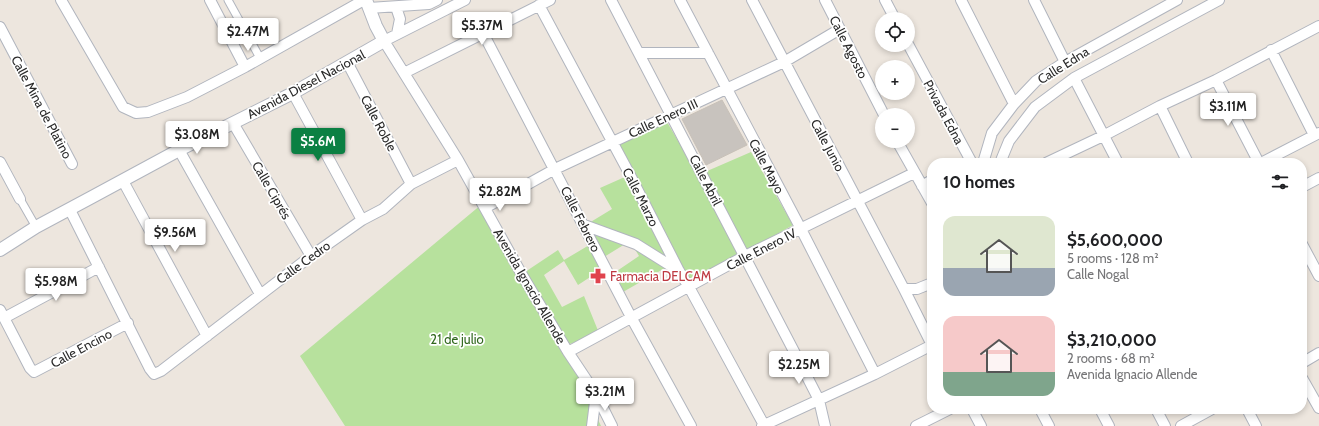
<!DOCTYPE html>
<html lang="en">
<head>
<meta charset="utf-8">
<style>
	body { margin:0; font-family:Cabin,sans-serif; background:#f2f2f2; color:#202124; height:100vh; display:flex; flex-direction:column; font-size:15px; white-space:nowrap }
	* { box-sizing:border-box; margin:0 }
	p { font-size:13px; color:#757577 }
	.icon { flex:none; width:22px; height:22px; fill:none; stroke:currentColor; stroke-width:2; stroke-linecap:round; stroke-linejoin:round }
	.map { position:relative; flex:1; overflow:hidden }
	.details { position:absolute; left:927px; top:158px; width:380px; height:256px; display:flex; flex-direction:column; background:#fff; border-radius:16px; box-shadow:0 2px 6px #0003 }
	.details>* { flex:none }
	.tools { position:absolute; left:875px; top:12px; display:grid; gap:8px }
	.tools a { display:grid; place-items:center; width:40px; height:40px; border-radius:50%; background:#fff; box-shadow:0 2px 6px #0003; font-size:20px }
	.price { position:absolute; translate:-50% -34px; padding:0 9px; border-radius:4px; background:#fff; color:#222; font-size:13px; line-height:26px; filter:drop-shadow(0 1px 2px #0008) }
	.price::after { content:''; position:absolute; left:50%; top:24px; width:12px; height:9px; margin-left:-6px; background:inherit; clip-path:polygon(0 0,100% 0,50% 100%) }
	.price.selected { background:#0b8043; color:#fff }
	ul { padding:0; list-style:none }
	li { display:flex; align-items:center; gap:12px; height:100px; padding:0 16px }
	li span { display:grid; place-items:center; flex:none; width:112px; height:80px; border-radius:12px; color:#555 }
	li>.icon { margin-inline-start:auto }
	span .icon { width:48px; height:48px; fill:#fffc; stroke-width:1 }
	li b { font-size:17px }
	h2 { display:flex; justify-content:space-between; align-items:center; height:48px; padding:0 16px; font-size:17px }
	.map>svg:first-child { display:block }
	.green { fill:#b7e19d }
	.building { fill:#c8c3be; stroke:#c8c1b8 }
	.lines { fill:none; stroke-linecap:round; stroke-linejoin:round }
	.pedestrian-casing { stroke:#b1b5be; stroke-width:9 }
	.minor-casing { stroke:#b1b5be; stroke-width:12 }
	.tertiary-casing { stroke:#b1b5be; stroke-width:14 }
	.pedestrian { stroke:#fff; stroke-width:7 }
	.minor { stroke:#fff; stroke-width:10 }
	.tertiary { stroke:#fff; stroke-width:12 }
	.labels { text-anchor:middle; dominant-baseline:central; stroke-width:3.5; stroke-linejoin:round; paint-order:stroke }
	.street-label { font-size:13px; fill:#2b2b2b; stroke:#fff }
	.health-label { font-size:13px; fill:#be3a42; stroke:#fff; text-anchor:start }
	.park-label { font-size:13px; fill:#30671d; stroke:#fff }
</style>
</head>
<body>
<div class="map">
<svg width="1319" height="426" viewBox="0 0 1319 426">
	<rect width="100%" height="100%" fill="#ede6de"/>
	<path class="green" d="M667 122 698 175 751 152 793 225 690 283 618 145Z
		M627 176 672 264 623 292 614 273 639 256 630 241 604 257 589 223 612 209 600 188Z
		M482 204 564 347 601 426H345L300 356Z
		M591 244 604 268 578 285 564 261 544 275 562 307 584 296 599 333 567 345 525 272 558 250 564 260Z"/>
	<path class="building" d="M722 100 747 145 706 165 682 119Z"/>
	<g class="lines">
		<defs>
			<path id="pedestrian" d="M228 0 260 58
				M20 199 36 227"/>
			<path id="minor" d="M61 0 123 107 136 113 148 112 187 97 245 67 364 0
				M210 0 245 67
				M465 0 384 41 458 160 521 273 568 352 596 394 612 426
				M611 0 799 361 819 400 825 426
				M680 0 801 229 875 374
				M752 0 904 289 932 345
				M825 0 884 115
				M885 0 895 19
				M961 0 1014 104
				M1034 0 1065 62
				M539 5 629 173 679 271 689 287 764 425
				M396 7 400 19 397 34
				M369 8 429 4 437 0
				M0 27 72 164
				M483 33 631 317 691 426
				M908 44 972 163
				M1271 50 1314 135
				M639 53H708
				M347 62 411 184
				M404 73 550 0
				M1074 78 1118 163
				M1216 80 1259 163
				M293 93 362 220
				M1160 106 1188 163
				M233 123 311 256
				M897 141 932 203
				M179 150 260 294
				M0 162 20 199
				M983 163 992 133 1014 104 1036 81 1065 62 1177 0
				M1000 163 1009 141 1035 107 1074 78 1219 0
				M1046 163 1103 136 1160 106 1216 80 1319 26
				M1261 163 1319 133
				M123 181 207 336
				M922 186 932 180
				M1302 187 1319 178
				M485 208 555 169 784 62 840 29
				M70 210 150 369 154 374 161 371 311 256 362 220 383 209 411 184 458 160
				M584 225 636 244 679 271
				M1302 244 1319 276
				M904 289H917L932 283
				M0 310 30 368 34 372 128 323
				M4 318 99 267
				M568 352 745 256 914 173
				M1302 363 1319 353
				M1302 378 1319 408
				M972 409 981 426
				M1040 409 1049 426
				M1100 409 1109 426
				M1156 409 1165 426
				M1247 409 1256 426
				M592 426 596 394
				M762 426 875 374 932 345
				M916 426 950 409
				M1181 426 1212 409"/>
			<path id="tertiary" d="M0 250 36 227 92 197 179 150 293 93 384 41 376 26 366 0"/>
		</defs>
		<use href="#pedestrian" class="pedestrian-casing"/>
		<use href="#minor" class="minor-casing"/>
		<use href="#tertiary" class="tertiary-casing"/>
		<use href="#pedestrian" class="pedestrian"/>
		<use href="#minor" class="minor"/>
		<use href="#tertiary" class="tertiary"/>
	</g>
	<defs>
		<symbol id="pharmacy-bare" viewBox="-9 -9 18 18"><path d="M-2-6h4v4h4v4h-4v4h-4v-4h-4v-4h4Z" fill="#e0444e" stroke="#fff" stroke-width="2.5" paint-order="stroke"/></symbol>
	</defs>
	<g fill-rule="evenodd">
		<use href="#pharmacy-bare" x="587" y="265" width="22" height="22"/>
	</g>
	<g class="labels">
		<g class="street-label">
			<text transform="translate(849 47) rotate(63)">Calle Agosto</text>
			<text transform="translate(1063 65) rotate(-32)">Calle Edna</text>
			<text transform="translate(306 84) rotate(-28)">Avenida Diesel Nacional</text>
			<text transform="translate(42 107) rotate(62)">Calle Mina de Platino</text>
			<text transform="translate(944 112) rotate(62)">Privada Edna</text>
			<text transform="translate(663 118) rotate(-25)">Calle Enero III</text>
			<text transform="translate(379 123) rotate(62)">Calle Roble</text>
			<text transform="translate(828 145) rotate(62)">Calle Junio</text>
			<text transform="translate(767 166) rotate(62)">Calle Mayo</text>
			<text transform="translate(706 180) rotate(63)">Calle Abril</text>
			<text transform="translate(272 190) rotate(60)">Calle Ciprés</text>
			<text transform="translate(641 197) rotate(63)">Calle Marzo</text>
			<text transform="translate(581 219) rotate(63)">Calle Febrero</text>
			<text transform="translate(761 249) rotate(-27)">Calle Enero IV</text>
			<text transform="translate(303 262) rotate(-36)">Calle Cedro</text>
			<text transform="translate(530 286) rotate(60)">Avenida Ignacio Allende</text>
			<text transform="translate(81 348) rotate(-28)">Calle Encino</text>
		</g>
		<g class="health-label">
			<text x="610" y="276">Farmacia DELCAM</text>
		</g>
		<g class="park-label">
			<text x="457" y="339">21 de julio</text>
		</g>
	</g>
</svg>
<div class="tools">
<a><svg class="icon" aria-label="locate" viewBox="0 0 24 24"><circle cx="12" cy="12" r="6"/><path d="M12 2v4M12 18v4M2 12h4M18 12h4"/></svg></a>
<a>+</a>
<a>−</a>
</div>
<b class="price" style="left:482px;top:46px">$5.37M</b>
<b class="price" style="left:248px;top:52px">$2.47M</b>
<b class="price" style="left:1228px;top:127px">$3.11M</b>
<b class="price" style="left:197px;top:155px">$3.08M</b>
<b class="price selected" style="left:318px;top:162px">$5.6M</b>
<b class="price" style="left:500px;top:212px">$2.82M</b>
<b class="price" style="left:175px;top:253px">$9.56M</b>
<b class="price" style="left:56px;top:302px">$5.98M</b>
<b class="price" style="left:799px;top:385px">$2.25M</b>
<b class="price" style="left:605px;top:412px">$3.21M</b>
<section class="details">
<h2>10 homes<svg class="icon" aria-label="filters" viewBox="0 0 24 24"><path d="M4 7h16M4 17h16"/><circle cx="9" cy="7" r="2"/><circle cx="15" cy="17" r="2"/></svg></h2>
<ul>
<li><span style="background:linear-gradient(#dfe7d0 65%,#9aa5b1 0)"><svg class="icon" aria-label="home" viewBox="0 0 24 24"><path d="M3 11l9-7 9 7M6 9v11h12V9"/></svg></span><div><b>$5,600,000</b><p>5 rooms · 128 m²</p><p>Calle Nogal</p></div></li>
<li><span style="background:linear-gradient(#f6c9c9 70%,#7fa58c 0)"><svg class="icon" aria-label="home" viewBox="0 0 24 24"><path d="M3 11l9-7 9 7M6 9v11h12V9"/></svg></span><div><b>$3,210,000</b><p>2 rooms · 68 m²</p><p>Avenida Ignacio Allende</p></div></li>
</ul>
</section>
</div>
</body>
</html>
